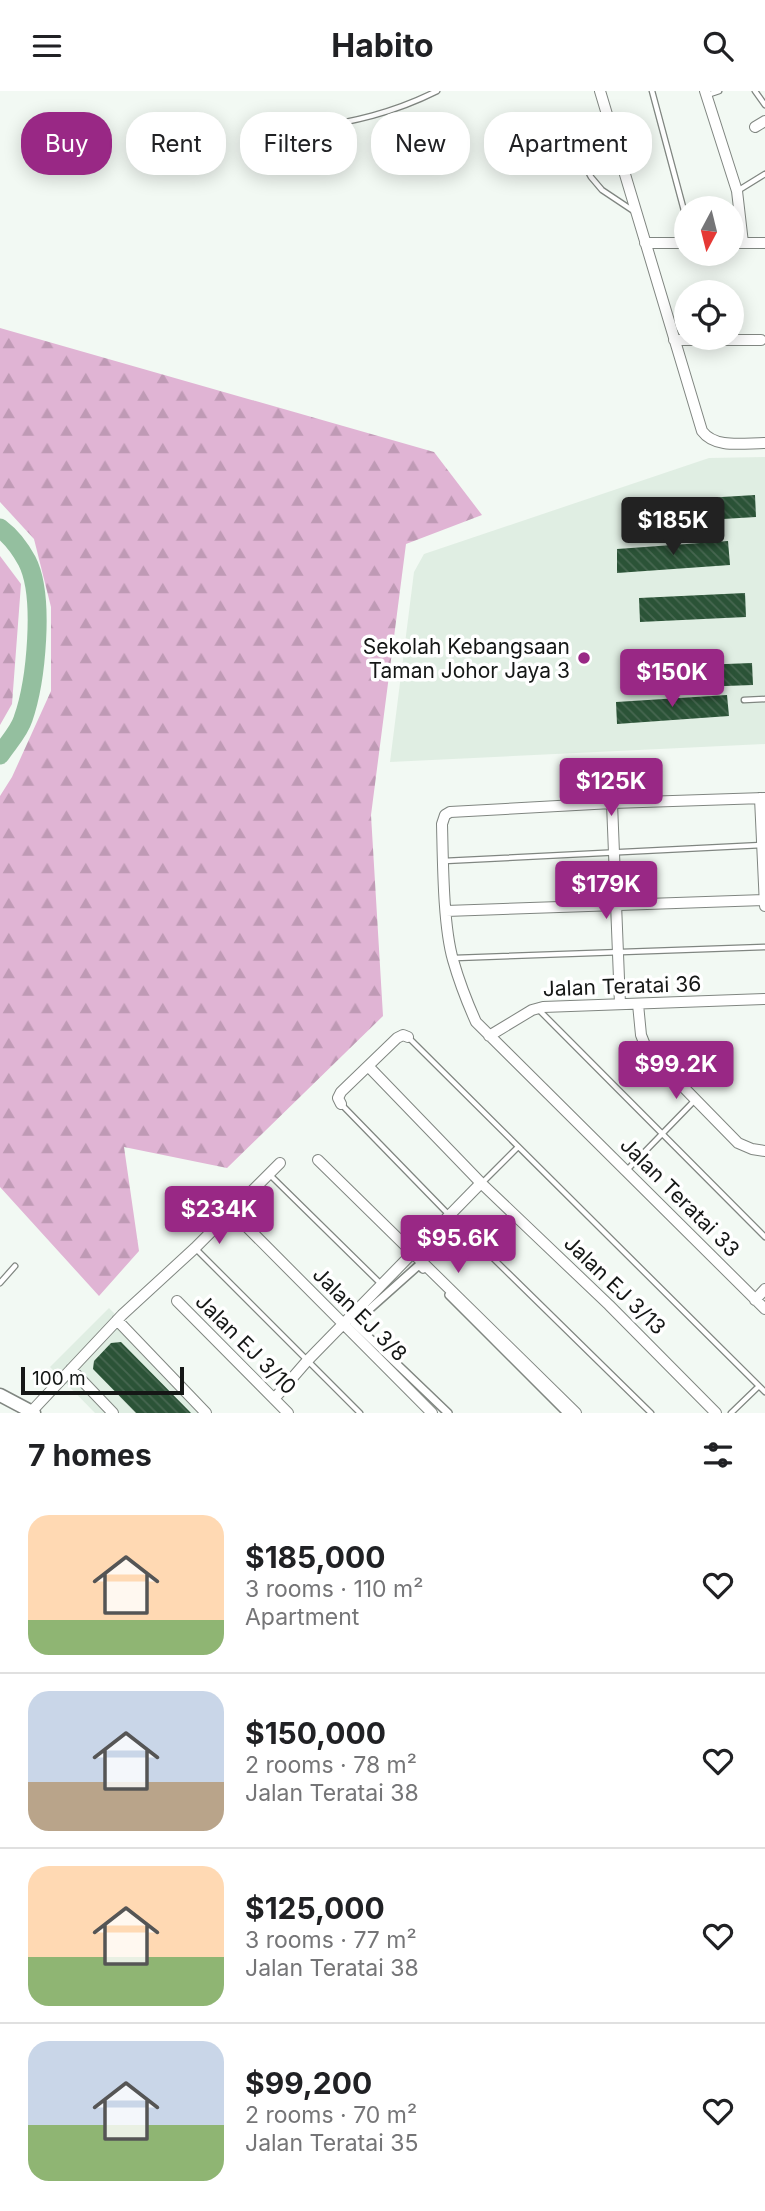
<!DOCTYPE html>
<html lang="en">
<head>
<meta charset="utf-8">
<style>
	body { margin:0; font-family:Inter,sans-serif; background:#f2f2f2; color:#202124; height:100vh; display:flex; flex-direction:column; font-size:26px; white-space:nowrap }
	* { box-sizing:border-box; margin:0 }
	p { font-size:23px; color:#757577 }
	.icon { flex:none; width:38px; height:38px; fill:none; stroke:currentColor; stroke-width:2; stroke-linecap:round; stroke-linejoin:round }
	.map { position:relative; height:1322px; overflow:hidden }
	.drawer { display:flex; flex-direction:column; background:#fff; flex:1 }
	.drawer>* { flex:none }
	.guide { position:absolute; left:21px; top:21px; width:724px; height:63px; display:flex; gap:14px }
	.needle { width:46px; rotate:187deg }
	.controls { position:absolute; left:674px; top:105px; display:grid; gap:14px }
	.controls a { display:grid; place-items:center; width:70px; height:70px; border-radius:50%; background:#fff; box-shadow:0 4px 18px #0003; font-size:35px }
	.scale { position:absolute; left:21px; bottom:18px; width:163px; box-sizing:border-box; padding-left:7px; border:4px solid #151716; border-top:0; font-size:19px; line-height:24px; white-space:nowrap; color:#151716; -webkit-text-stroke:5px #fff; paint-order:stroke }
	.price { position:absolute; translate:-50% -60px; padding:0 16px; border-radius:7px; background:#992885; color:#fff; font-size:23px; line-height:46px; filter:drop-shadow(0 2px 4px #0008) }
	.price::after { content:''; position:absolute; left:50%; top:42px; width:21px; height:16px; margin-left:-10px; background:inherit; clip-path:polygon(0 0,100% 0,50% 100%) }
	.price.selected { background:#222; color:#fff }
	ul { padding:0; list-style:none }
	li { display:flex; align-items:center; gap:21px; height:175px; padding:0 28px }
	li+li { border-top:2px solid #e0e0e0 }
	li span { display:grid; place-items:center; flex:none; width:196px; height:140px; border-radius:21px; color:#555 }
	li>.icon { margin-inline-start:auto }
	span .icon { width:84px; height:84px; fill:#fffc; stroke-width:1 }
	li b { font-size:30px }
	h2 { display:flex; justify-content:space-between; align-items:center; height:84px; padding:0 28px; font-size:30px }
	.chip { padding:0 24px; border-radius:28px; background:#fff; box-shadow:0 4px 18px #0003; font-size:24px; line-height:63px }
	.chip.selected { background:#992885; color:#fff }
	header { display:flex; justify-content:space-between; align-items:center; height:91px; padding:0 28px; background:#fff; font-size:32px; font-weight:700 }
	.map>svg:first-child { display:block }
	.built { fill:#e0eee3 }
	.forest { fill:url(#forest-firs) }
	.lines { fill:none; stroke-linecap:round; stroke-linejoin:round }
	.river { stroke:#94bf9f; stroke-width:19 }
	.building { fill:url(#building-back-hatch) }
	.service-casing { stroke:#808681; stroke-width:7 }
	.pedestrian-casing { stroke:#808681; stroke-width:10 }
	.minor-casing { stroke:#808681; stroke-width:12 }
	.secondary-casing { stroke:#808681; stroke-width:15 }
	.service { stroke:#fff; stroke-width:4.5 }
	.pedestrian { stroke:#fff; stroke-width:7 }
	.minor { stroke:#fff; stroke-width:10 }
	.secondary { stroke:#fff; stroke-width:12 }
	.poi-dot { fill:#992885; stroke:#fff; stroke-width:2.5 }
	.labels { text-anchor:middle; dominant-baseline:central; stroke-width:7; stroke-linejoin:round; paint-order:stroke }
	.poi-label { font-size:21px; fill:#151716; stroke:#fff; text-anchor:end }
	.street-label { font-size:21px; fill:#151716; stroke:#fff }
</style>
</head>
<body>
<header><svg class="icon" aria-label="menu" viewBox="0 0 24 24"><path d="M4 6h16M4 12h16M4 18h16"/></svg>Habito<svg class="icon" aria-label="search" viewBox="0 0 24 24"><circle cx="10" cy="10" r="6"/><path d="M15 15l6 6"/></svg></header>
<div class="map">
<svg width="765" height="1322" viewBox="0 0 765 1322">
	<defs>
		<pattern id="forest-firs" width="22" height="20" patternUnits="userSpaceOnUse" patternTransform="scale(1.75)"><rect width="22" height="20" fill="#e0b4d4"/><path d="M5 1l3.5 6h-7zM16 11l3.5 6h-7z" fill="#bf9ab5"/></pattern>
		<pattern id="building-back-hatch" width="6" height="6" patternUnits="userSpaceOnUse" patternTransform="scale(1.75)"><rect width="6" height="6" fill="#2b5337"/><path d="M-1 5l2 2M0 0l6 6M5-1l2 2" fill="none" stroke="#476751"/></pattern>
	</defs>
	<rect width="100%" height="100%" fill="#f2f9f3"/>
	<path class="built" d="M765 366V653L390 671 414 481 424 463 709 367Z
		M109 1217 212 1322H95L50 1276Z"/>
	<path class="forest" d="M0 237 434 361 482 424 406 453 371 724 383 925 227 1077 124 1056 139 1160 99 1205 0 1096V705L12 686 51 600V516L34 448 0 411Z
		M0 465 21 493 12 613 0 634Z"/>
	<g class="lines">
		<path class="river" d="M0 437C12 446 20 457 27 470 45 505 36 591 23 628 19 641 7 653 0 664"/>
	</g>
	<path class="building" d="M755 404 756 426 690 430 689 408Z
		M728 450 730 474 617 482V458Z
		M745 502 746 526 640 531 639 507Z
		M752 572 753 594 643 598 647 588V576Z
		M727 604 729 625 617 633 616 611Z
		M121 1251 191 1322H136L93 1278 94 1270 111 1252Z"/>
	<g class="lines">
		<defs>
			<path id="service" d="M652 0 686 127
				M755 0 765 14
				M707 4 719 0
				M305 38C353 31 393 22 437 0
				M577 60 591 86 602 99 635 121
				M739 99 765 83
				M744 609 765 608
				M444 770 762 754
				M455 867 765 856
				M538 918 765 1146
				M409 947 765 1301
				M342 1014 450 1125 651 1322
				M627 1079 695 1009
				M270 1084 381 1193
				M482 1092 518 1056
				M195 1157 360 1322
				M0 1192 15 1175
				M731 1322 759 1295"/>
			<path id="pedestrian" d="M423 1178 419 1174 354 1232 448 1322
				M449 1204 567 1322"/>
			<path id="minor" d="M600 0 702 340C715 358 744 352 765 352
				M705 0 737 100 743 152
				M755 36 765 30
				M645 152H686
				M732 152H765
				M674 249H761
				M760 707 765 815
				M765 707 612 712 450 721 445 724 442 733C443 771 443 834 453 869 459 890 467 911 476 931L765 1218
				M612 712 620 913
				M446 820 765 809
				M638 913 641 944 647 959 738 1052 752 1058 765 1060
				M489 945 532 919 543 916 765 908
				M368 975 481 1092 609 1214 716 1322
				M341 1013 338 1007 341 1001 397 947 403 944 408 946
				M318 1069 576 1322
				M232 1121 432 1322
				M755 1209 765 1198
				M177 1210 288 1322
				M117 1229 206 1322
				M71 1278 113 1322
				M274 1308 307 1270 481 1092
				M30 1322 122 1224 195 1157 280 1072"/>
			<path id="secondary" d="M0 1304 34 1322"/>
		</defs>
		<use href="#service" class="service-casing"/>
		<use href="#pedestrian" class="pedestrian-casing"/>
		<use href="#minor" class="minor-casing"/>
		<use href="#secondary" class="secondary-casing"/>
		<use href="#service" class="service"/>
		<use href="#pedestrian" class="pedestrian"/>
		<use href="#minor" class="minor"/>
		<use href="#secondary" class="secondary"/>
	</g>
	<circle class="poi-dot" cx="584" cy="567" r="7"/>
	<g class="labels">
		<g class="poi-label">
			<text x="570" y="555">Sekolah Kebangsaan<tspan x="570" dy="24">Taman Johor Jaya 3</tspan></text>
		</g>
		<g class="street-label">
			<text transform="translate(622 895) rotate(-2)">Jalan Teratai 36</text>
			<text transform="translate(680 1106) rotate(45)">Jalan Teratai 33</text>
			<text transform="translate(615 1194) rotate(44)">Jalan EJ 3/13</text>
			<text transform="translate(360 1223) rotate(45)">Jalan EJ 3/8</text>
			<text transform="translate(246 1253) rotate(45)">Jalan EJ 3/10</text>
		</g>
	</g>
</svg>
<div class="controls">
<a><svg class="needle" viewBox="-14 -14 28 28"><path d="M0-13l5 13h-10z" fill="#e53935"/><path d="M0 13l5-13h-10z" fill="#757577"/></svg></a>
<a><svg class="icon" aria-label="locate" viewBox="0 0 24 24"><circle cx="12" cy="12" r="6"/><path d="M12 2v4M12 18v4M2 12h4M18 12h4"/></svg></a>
</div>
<div class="scale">100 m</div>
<b class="price selected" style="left:673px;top:466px">$185K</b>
<b class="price" style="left:672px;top:618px">$150K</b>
<b class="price" style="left:611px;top:727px">$125K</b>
<b class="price" style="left:606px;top:830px">$179K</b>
<b class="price" style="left:676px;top:1010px">$99.2K</b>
<b class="price" style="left:219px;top:1155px">$234K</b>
<b class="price" style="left:458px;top:1184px">$95.6K</b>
<div class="guide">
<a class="chip selected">Buy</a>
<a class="chip">Rent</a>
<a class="chip">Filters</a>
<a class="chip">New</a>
<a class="chip">Apartment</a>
</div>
</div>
<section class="drawer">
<h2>7 homes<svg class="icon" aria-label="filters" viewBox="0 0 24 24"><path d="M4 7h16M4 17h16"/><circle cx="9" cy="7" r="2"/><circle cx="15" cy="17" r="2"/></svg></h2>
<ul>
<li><span style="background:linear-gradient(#ffd9b3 75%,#8fb573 0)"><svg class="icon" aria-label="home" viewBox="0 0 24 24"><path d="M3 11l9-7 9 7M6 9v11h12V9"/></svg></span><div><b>$185,000</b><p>3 rooms · 110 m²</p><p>Apartment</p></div><svg class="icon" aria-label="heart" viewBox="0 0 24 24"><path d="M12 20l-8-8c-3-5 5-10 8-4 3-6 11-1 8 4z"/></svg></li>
<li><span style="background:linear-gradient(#c9d6e8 65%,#b9a48a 0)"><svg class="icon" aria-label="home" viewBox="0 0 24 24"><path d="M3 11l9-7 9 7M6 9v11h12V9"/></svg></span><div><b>$150,000</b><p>2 rooms · 78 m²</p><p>Jalan Teratai 38</p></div><svg class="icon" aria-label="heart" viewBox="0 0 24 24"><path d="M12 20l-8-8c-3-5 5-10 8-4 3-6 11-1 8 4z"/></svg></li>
<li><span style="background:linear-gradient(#ffd9b3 65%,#8fb573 0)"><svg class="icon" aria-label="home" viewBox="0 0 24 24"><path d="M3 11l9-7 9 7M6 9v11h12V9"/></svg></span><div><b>$125,000</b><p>3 rooms · 77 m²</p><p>Jalan Teratai 38</p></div><svg class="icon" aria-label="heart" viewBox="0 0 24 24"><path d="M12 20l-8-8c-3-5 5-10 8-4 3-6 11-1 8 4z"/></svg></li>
<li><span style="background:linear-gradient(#c9d6e8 60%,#8fb573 0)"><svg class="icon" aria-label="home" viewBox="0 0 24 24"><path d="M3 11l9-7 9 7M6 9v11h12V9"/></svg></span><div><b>$99,200</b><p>2 rooms · 70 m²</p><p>Jalan Teratai 35</p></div><svg class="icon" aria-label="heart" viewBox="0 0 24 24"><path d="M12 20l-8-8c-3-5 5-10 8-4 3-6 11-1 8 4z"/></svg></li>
</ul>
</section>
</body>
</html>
